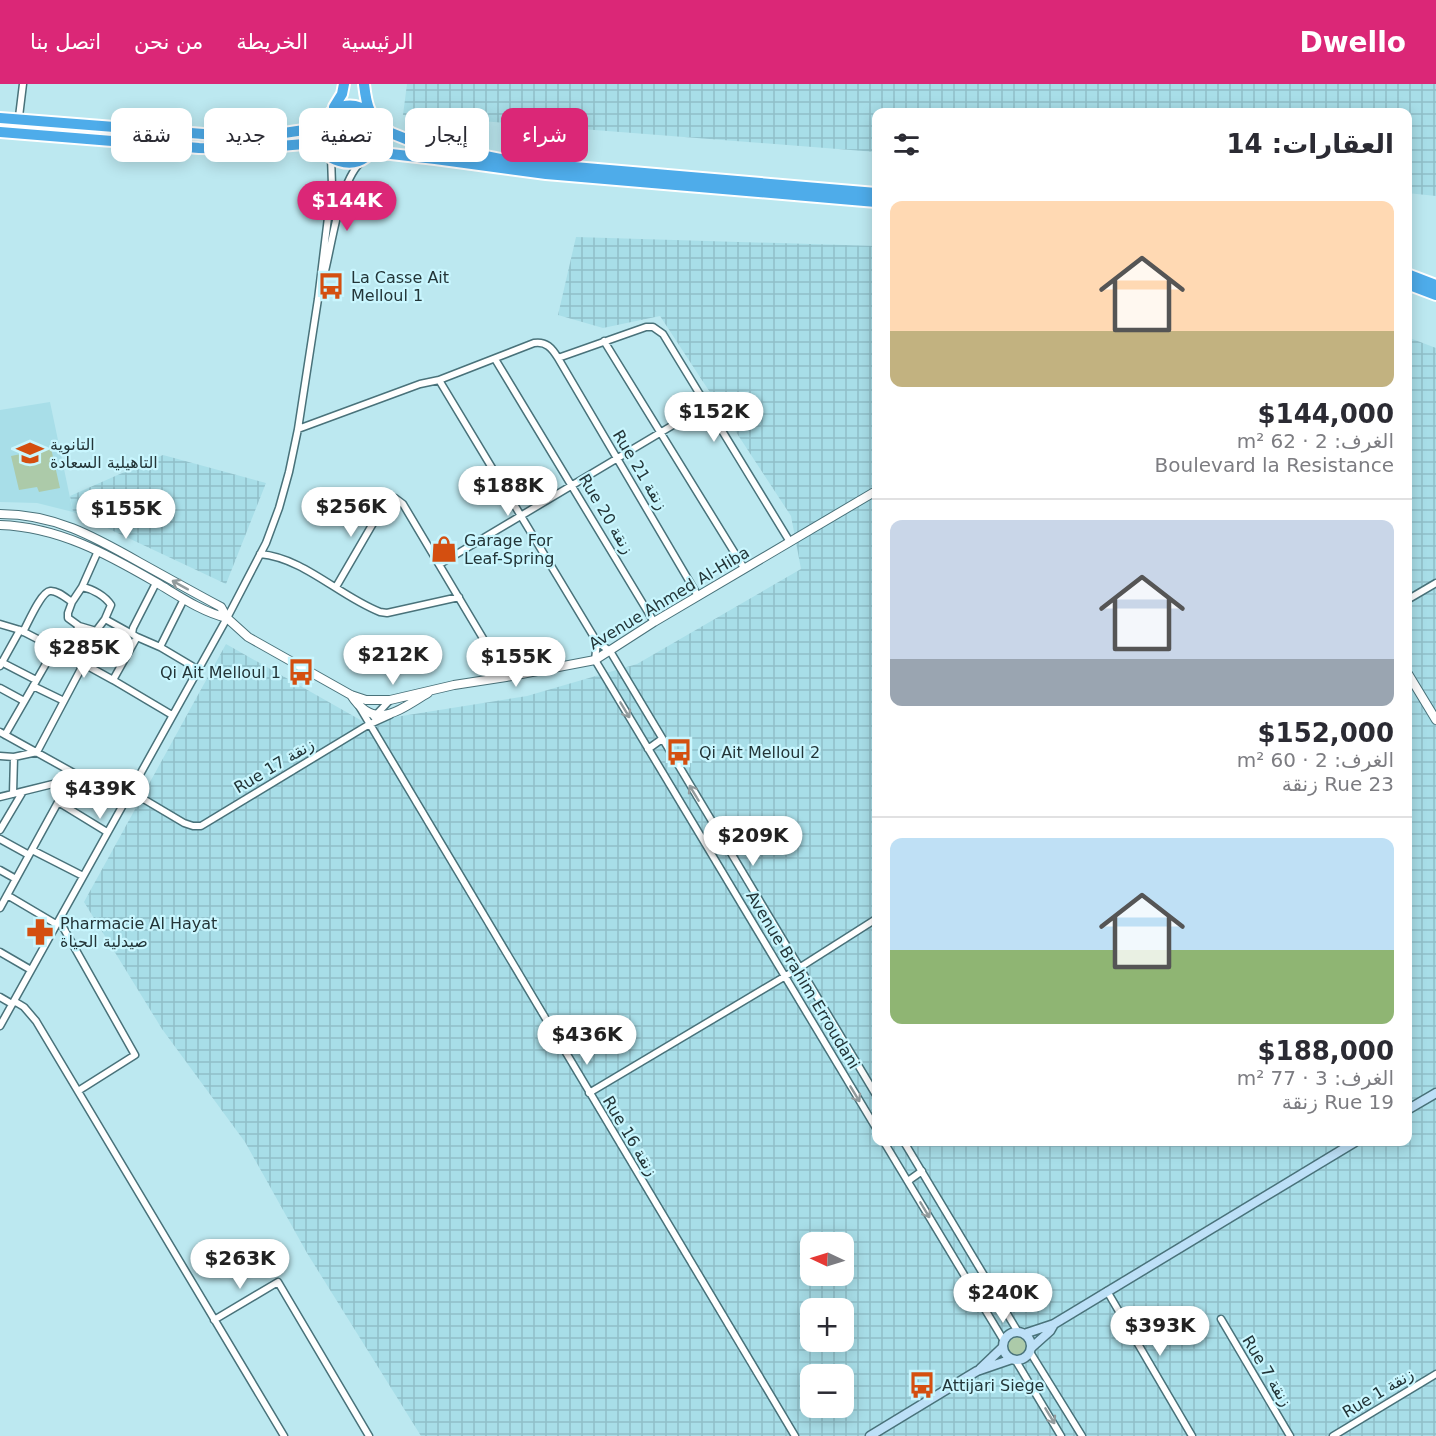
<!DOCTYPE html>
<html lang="ar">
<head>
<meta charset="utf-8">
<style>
	body { margin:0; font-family:"DejaVu Sans","Noto Naskh Arabic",sans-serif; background:#f2f2f3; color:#2b2b33; direction:rtl; height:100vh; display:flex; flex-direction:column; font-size:22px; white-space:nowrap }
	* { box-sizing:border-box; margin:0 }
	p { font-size:20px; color:#7c7c81 }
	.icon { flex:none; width:33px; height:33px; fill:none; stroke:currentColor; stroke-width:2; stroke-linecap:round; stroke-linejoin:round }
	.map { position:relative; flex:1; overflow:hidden; direction:ltr }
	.details { position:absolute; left:872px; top:24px; width:540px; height:1038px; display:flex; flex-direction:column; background:#fff; border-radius:12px; box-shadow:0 3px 15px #0003; direction:rtl }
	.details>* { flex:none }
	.banner { position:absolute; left:18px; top:24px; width:570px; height:54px; direction:rtl; display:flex; gap:12px }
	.needle { width:39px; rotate:274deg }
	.buttons { position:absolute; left:800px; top:1148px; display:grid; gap:12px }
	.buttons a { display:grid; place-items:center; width:54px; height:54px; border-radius:12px; background:#fff; box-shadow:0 3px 15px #0003; font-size:30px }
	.price { position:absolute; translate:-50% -51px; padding:0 14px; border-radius:21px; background:#fff; color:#222; font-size:20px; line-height:39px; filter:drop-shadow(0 2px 3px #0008) }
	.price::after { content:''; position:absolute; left:50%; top:36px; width:18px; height:14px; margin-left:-9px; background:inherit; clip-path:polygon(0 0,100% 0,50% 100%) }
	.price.current { background:#db2777; color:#fff }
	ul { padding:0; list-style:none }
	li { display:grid; align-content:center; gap:12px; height:318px; padding:0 18px }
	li+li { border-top:2px solid #e1e1e2 }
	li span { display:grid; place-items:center; height:186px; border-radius:12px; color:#555 }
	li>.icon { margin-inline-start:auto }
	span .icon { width:108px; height:108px; fill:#fffc; stroke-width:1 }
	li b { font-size:26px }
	h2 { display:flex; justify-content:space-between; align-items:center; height:72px; padding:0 18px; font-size:26px }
	.chip { padding:0 21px; border-radius:12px; background:#fff; box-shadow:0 3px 15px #0003; font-size:21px; line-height:54px }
	.chip.current { background:#db2777; color:#fff }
	header { display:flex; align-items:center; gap:36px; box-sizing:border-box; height:84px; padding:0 30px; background:#db2777; color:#fff }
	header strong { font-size:28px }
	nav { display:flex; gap:33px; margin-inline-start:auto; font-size:21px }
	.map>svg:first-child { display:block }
	.built { fill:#a8dee8 }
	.industrial { fill:url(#industrial-grid); fill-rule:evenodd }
	.green { fill:#accaa9 }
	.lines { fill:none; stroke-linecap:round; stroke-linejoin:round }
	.minor-casing { stroke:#49727a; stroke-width:9 }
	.tertiary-casing { stroke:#49727a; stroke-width:10 }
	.secondary-casing { stroke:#49727a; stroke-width:11 }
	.trunk-casing { stroke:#fff; stroke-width:14 }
	.minor { stroke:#fff; stroke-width:6 }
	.tertiary { stroke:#fff; stroke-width:8 }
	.secondary { stroke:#bde0f7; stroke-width:8 }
	.trunk { stroke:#4eacea; stroke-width:10 }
	.oneway { stroke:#919a9c }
	.labels { text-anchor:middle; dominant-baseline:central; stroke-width:4.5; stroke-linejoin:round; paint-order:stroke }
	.poi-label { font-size:16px; fill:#233538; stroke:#c9f6fe; text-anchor:start }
	.street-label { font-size:16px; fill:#233538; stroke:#c9f6fe }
</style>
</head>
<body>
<header>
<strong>Dwello</strong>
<nav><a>الرئيسية</a><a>الخريطة</a><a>من نحن</a><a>اتصل بنا</a></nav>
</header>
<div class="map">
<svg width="1436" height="1352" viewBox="0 0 1436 1352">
	<defs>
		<pattern id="industrial-grid" width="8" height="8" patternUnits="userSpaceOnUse" patternTransform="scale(1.5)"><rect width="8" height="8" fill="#a8dee8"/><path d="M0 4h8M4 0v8" fill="none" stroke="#90bfc8"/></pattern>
	</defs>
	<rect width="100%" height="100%" fill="#bce8f0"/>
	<path class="built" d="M50 318 73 428 37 419 0 418V326Z"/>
	<path class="industrial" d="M407 0H1436V112L1407 109V28H876V68L403 31Z
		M576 153 876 162V1058H1407V253L1436 264V1352H421L307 1169 245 1058 162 945 84 818 226 560 364 638 527 612 637 580 801 485 791 432 660 232 603 244 558 231ZM810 1158H843V1191H810ZM810 1224H843V1257H810ZM810 1290H843V1323H810Z
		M163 371 266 399 226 500 73 428 70 412Z"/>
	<path class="green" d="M340 25 365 29C368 34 373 41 374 46 378 76 334 84 324 56 323 52 322 47 324 43 328 36 335 30 340 25Z
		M51 364 60 404 39 408 37 403 19 406 11 372Z
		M1008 1263a10 10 0 1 1 20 0a10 10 0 1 1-20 0Z"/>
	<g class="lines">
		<defs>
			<path id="minor" d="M17 49 23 0
				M324 191C332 161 339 100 360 79
				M604 257 744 484
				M558 274 646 243H653L663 250 790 458
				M495 275 654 538
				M439 296 597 558 610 567 876 1011
				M298 345 420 300 439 296 534 259C546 257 552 264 558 274L698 512
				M260 470C304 474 339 512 380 528L387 529 459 513
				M440 480 705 322
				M82 503 98 467
				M336 503 386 417 389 414H395L403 420 506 593
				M1407 516 1436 499
				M72 518 68 529V534L79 542 96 547 105 535 132 550
				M0 540 20 546 55 564 113 596 172 631
				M23 548C28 539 41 508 50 507 57 506 66 514 72 518L82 503C93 505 105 512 111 521L105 535
				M137 553 160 563 184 515
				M597 558 595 576 876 1044
				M160 563 197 585
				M64 570 79 542
				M1 578 36 596
				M0 582 20 546
				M113 596 137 553 132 550 133 544 156 499
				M33 602 64 617
				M0 604 24 617
				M359 622 795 1352
				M374 633 390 616
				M0 648 124 717
				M5 651 55 564
				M648 665 662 655
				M0 672 14 673 37 668 83 581
				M130 707 184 739 193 742H201L368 641 390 631
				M13 710 14 673
				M0 713 69 696
				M58 718 107 748
				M0 746 22 709
				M0 755 29 771
				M32 766 83 792
				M0 786 16 795
				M7 811 56 840
				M0 824 74 689
				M59 836 135 971 78 1007
				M0 868 31 886
				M0 913 12 920
				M14 917 24 923 36 937 284 1352
				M0 942 227 534 266 459 279 424 289 388 298 345 318 215 332 101 331 73
				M589 1009 799 884 876 835
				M884 1058 1004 1257
				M904 1058 1018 1248
				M908 1097 922 1087
				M1107 1207 1192 1352
				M1221 1235 1290 1352
				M214 1236 278 1198 369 1352
				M1030 1268 1082 1352
				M1016 1277 1061 1352
				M1333 1352 1436 1290"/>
			<path id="tertiary" d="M0 430C54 430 93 452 139 478 166 493 193 508 221 523L227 534 248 553 351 611 366 616H390L454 601 506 593 595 576 654 538 876 407
				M0 441C59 443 107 470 157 499 179 512 202 528 227 534
				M1407 588 1436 636
				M351 611C375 648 399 626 428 609"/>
			<path id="secondary" d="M1407 1026 1436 1009
				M1003 1262a14 14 0 1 1 28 0a14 14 0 1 1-28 0Z
				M1024 1250 1054 1240 1355 1058
				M1031 1264 1050 1247 1054 1240
				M980 1285 1003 1263
				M870 1352 977 1287 1012 1275"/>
			<path id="trunk" d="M364 0C365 9 366 19 370 27 377 44 385 59 366 73 358 79 348 80 339 77 295 63 332 0 370 29
				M334 23 342 10 344 0
				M0 34 216 51 257 53 304 46 317 40 325 31
				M376 37 391 49 411 57 516 78 876 109
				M0 48 199 64 245 65 304 60 314 62 329 71
				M369 70H391L435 75 546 90 876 118
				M1407 190 1436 201
				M1407 200 1436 211"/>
		</defs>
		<use href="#minor" class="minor-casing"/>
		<use href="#tertiary" class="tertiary-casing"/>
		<use href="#secondary" class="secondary-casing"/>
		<use href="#trunk" class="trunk-casing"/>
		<use href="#minor" class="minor"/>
		<use href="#tertiary" class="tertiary"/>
		<use href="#secondary" class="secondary"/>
		<use href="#trunk" class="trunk"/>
	</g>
	<defs><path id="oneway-shaft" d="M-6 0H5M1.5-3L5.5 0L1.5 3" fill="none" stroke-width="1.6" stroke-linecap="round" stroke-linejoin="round" transform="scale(1.5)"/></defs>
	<g class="oneway">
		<use href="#oneway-shaft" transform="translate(180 501) rotate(-151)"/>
		<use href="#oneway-shaft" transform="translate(625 626) rotate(59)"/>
		<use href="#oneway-shaft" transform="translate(694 709) rotate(-121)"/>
		<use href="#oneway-shaft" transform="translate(855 1010) rotate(59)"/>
		<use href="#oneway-shaft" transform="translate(925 1126) rotate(59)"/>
		<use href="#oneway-shaft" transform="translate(1050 1332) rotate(59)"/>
	</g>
	<defs>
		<symbol id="bus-bare" viewBox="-9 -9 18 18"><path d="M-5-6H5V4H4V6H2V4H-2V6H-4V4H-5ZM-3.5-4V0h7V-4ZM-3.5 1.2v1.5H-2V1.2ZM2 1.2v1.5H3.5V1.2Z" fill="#d44f10" stroke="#c9f6fe" stroke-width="2.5" paint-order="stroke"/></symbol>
		<symbol id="school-bare" viewBox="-9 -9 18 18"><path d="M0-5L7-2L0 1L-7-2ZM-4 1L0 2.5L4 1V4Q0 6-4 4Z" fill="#d44f10" stroke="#c9f6fe" stroke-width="2.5" paint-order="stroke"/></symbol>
		<symbol id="shop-bare" viewBox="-9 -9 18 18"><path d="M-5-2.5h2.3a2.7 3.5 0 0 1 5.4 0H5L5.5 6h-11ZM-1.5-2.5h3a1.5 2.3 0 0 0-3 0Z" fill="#d44f10" stroke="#c9f6fe" stroke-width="2.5" paint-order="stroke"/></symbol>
		<symbol id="pharmacy-bare" viewBox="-9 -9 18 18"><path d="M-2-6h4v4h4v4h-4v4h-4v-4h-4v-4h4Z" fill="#d44f10" stroke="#c9f6fe" stroke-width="2.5" paint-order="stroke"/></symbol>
	</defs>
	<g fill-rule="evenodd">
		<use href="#bus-bare" x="312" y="183" width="38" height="38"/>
		<use href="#school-bare" x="11" y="350" width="38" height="38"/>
		<use href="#shop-bare" x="425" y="446" width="38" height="38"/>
		<use href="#bus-bare" x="282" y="569" width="38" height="38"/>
		<use href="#bus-bare" x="660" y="649" width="38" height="38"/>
		<use href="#pharmacy-bare" x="21" y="829" width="38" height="38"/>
		<use href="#bus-bare" x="903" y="1282" width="38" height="38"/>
	</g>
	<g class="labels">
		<g class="poi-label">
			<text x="351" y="193">La Casse Ait<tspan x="351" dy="18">Melloul 1</tspan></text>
			<text x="50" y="360">التانوية<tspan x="50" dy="18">التاهيلية السعادة</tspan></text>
			<text x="464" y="456">Garage For<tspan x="464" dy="18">Leaf-Spring</tspan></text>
			<text x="281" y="588" text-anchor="end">Qi Ait Melloul 1</text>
			<text x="699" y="668">Qi Ait Melloul 2</text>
			<text x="60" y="839">Pharmacie Al Hayat<tspan x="60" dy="18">صيدلية الحياة</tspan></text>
			<text x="942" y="1301">Attijari Siege</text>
		</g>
		<g class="street-label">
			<text transform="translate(640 386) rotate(59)">Rue 21 زنقة</text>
			<text transform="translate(606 430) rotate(59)">Rue 20 زنقة</text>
			<text transform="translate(669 514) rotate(-31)">Avenue Ahmed Al-Hiba</text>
			<text transform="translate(274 682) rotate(-31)">Rue 17 زنقة</text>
			<text transform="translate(803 896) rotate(59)">Avenue Brahim Erroudani</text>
			<text transform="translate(630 1052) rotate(59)">Rue 16 زنقة</text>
			<text transform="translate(1267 1287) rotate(59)">Rue 7 زنقة</text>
			<text transform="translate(1378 1309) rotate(-31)">Rue 1 زنقة</text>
		</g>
	</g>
</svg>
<div class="buttons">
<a><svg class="needle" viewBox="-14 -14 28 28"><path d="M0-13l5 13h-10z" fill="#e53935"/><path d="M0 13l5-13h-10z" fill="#7c7c81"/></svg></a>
<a>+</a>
<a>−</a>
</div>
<b class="price current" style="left:347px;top:148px">$144K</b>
<b class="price" style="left:714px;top:359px">$152K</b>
<b class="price" style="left:508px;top:433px">$188K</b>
<b class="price" style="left:351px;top:454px">$256K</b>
<b class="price" style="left:126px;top:456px">$155K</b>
<b class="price" style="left:84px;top:595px">$285K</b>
<b class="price" style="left:393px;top:602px">$212K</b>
<b class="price" style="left:516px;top:604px">$155K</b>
<b class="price" style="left:100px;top:736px">$439K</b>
<b class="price" style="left:753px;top:783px">$209K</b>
<b class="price" style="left:587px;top:982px">$436K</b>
<b class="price" style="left:240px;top:1206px">$263K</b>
<b class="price" style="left:1003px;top:1240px">$240K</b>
<b class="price" style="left:1160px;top:1273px">$393K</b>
<div class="banner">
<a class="chip current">شراء</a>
<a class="chip">إيجار</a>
<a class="chip">تصفية</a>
<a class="chip">جديد</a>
<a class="chip">شقة</a>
</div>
<section class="details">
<h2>العقارات: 14<svg class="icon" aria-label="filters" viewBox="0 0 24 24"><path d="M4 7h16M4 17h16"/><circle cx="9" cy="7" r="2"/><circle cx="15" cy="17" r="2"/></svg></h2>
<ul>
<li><span style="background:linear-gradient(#ffd9b3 70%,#c2b280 0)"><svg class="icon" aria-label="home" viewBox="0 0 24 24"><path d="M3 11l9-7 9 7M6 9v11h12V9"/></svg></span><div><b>$144,000</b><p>الغرف: 2 · 62 m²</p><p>Boulevard la Resistance</p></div></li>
<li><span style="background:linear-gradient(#c9d6e8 75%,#9aa5b1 0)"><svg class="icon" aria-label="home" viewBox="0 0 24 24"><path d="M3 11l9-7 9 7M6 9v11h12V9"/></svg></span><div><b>$152,000</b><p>الغرف: 2 · 60 m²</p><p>Rue 23 زنقة</p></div></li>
<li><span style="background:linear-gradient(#bfe0f5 60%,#8fb573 0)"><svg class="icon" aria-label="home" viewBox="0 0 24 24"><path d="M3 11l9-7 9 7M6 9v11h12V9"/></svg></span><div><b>$188,000</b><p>الغرف: 3 · 77 m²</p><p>Rue 19 زنقة</p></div></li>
</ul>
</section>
</div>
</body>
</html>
